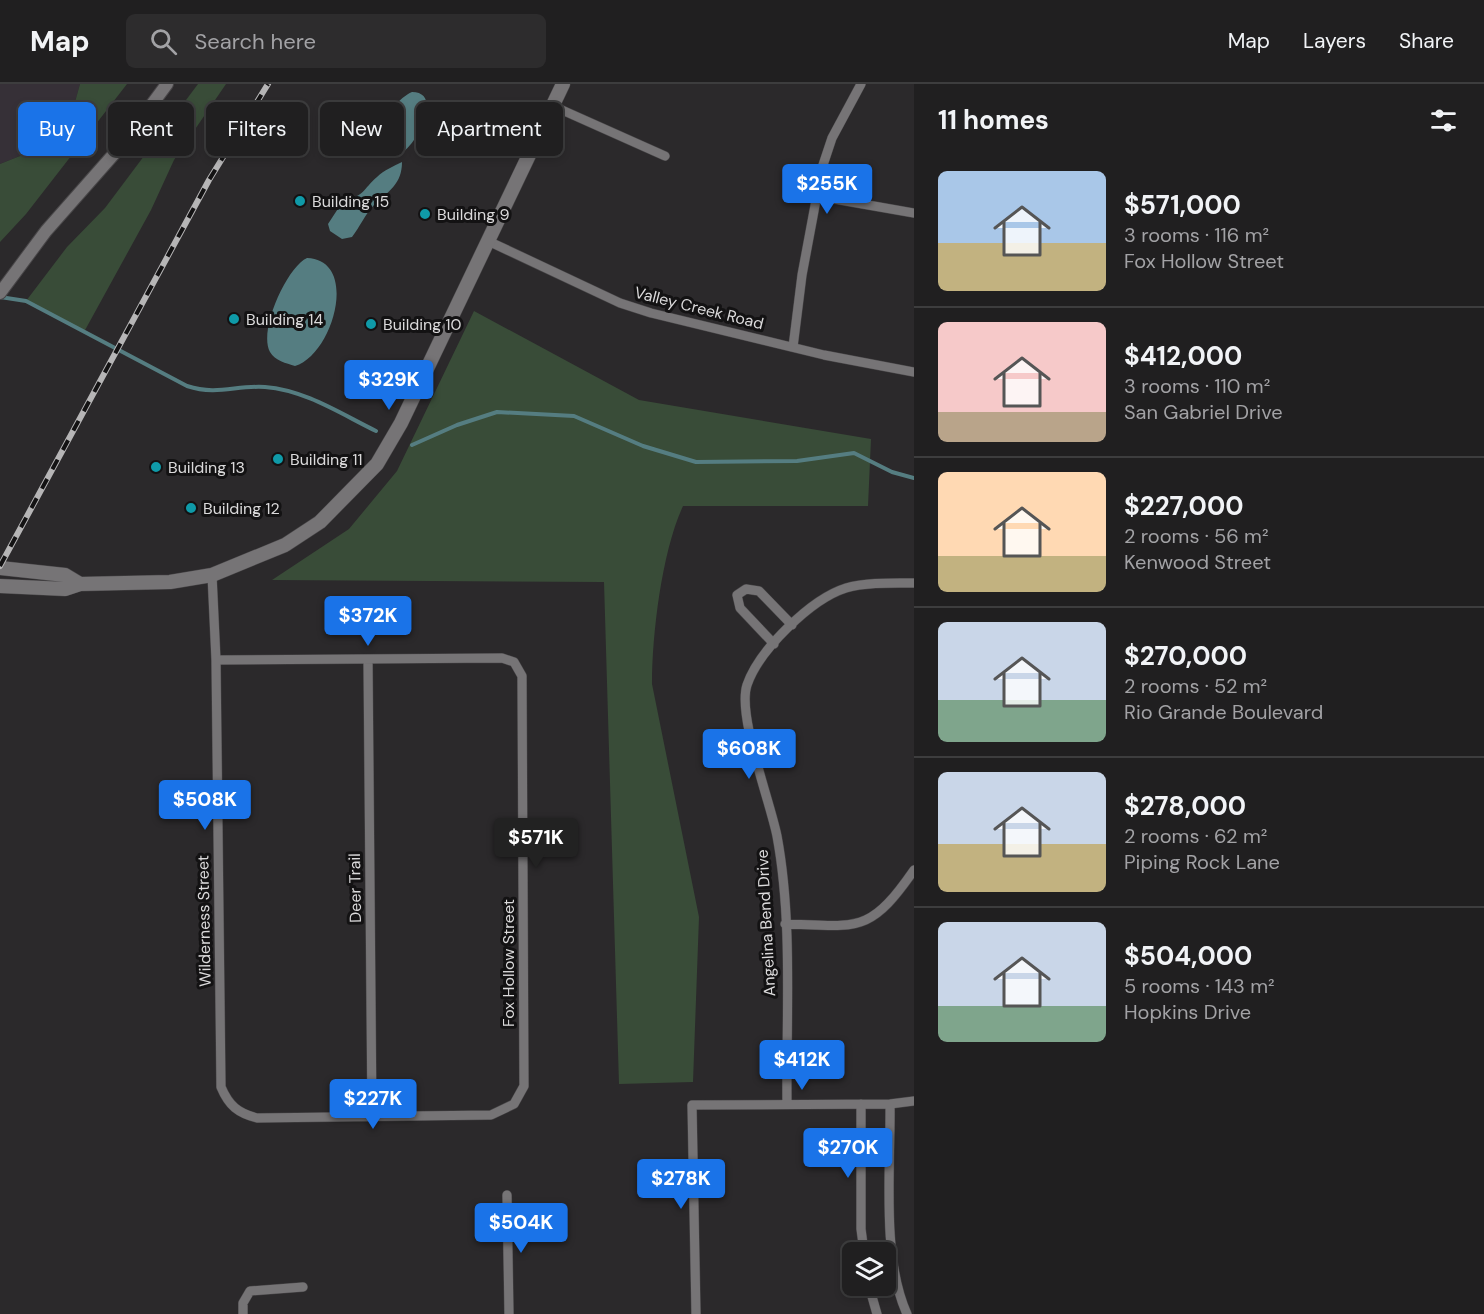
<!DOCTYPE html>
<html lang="en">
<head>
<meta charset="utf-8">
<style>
	body { margin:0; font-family:"DM Sans",sans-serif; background:#2d2c2d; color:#f1f3f6; height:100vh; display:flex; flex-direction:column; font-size:22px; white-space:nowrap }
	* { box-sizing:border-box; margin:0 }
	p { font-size:20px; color:#a2a2a5 }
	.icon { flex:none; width:33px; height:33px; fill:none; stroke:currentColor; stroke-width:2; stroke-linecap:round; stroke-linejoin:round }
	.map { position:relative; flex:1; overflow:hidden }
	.sheet { display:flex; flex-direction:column; background:#201f20; width:570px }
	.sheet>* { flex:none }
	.banner { position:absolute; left:18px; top:18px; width:570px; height:54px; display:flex; gap:12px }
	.tools { position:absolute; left:842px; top:1158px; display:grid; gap:12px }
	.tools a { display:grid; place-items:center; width:54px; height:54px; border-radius:9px; background:#201f20; box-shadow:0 3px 9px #0003,0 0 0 2px #3d3d3e; font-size:30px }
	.price { position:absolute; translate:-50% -51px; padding:0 14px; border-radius:6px; background:#1a73e8; color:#fff; font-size:20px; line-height:39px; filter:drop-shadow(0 2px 3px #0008) }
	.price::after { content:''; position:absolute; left:50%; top:36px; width:18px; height:14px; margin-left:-9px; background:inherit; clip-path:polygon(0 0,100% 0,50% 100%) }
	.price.active { background:#222; color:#fff }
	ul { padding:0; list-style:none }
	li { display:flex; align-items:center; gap:18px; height:150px; padding:0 24px }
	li+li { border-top:2px solid #3d3d3e }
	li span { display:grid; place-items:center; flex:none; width:168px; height:120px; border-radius:9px; color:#555 }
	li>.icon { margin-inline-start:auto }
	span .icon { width:72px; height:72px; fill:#fffc; stroke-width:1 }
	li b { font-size:26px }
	h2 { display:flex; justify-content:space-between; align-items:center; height:72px; padding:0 24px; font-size:26px }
	.chip { padding:0 21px; border-radius:9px; background:#201f20; box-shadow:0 3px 9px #0003,0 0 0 2px #3d3d3e; font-size:21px; line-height:54px }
	.chip.active { background:#1a73e8; color:#fff }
	header { display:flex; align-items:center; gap:36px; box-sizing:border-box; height:84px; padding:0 30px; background:#201f20; border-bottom:2px solid #3d3d3e }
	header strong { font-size:28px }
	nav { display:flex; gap:33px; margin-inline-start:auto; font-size:21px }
	.search { width:420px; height:54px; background:#2d2c2d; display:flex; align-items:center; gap:15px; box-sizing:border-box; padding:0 21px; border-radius:9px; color:#a2a2a5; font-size:22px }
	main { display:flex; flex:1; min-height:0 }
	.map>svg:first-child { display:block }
	.built { fill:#363037 }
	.green { fill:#394c38 }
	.water { fill:#557d81 }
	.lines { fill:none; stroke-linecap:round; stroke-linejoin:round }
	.stream { stroke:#557d81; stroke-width:4 }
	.minor-casing { stroke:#484648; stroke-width:10 }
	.tertiary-casing { stroke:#484648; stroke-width:14 }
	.secondary-casing { stroke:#484648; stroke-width:15 }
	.minor { stroke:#767476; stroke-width:9 }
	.tertiary { stroke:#767476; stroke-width:12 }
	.secondary { stroke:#767476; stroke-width:14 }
	.rail-casing { stroke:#b6b5b6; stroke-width:6 }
	.rail { stroke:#131213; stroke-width:4; stroke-dasharray:11; stroke-linecap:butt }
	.culture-dot { fill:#0f9aa8; stroke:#131213; stroke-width:2 }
	.labels { text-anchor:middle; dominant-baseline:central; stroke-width:6; stroke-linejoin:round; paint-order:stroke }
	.poi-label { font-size:16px; fill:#dbdadb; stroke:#131213; text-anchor:start }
	.street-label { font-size:16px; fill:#dbdadb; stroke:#131213 }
</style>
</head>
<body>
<header>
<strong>Map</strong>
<div class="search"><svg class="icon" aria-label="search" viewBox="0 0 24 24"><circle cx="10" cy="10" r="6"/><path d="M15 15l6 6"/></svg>Search here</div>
<nav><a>Map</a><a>Layers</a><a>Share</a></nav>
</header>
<main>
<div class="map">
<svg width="914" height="1230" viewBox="0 0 914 1230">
	<rect width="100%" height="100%" fill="#2b292b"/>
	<path class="built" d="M0 0H80L65 54 0 80Z"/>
	<path class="green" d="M80 0H127L26 130 0 158V80L65 54Z
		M198 0H226L174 76 151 126 84 248 26 217 67 163 105 124Z
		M474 227 639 316 871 355 868 422H683C662 467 652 550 652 600L699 833 693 998 619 1000 604 498 272 496 349 445 397 387Z"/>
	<path class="water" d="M412 8C444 8 417 61 401 69L388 63 379 44C384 32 400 13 412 8Z
		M402 78C402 100 389 107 374 121 365 130 360 143 352 153L342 155 330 147 328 140 343 117C366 111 362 106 377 93 384 86 394 82 402 78Z
		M307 174C360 176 333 271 295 282 286 279 275 277 270 268 258 247 287 183 307 174Z"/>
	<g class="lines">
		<path class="stream" d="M0 213 26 217 187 302C218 312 235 301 265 303 305 306 341 330 376 347
			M412 361 457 341 497 328 574 332 643 362 696 378 797 377 854 369 892 388 914 394"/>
		<defs>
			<path id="minor" d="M553 22 665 72
				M817 112 914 129
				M488 157 620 219 651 229 824 271 914 288
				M793 263 802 191 822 84 832 54 861 0
				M212 491 216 576 221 1003C229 1022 238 1029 257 1034L491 1031 514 1020 524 1002 522 592 514 578 502 574 216 576
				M774 560 740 524 737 511 746 505 759 507 792 541
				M368 576 372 1033
				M785 840C858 842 869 851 914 786
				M787 1020C786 933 793 838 777 752 770 717 737 631 747 601 759 566 811 515 846 504 866 498 893 499 914 499
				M861 1020V1145L864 1168
				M890 1020C891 1083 881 1173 907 1230
				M507 1111 509 1230
				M869 1202 877 1230
				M243 1230V1219L250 1207 303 1203
				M696 1230 692 1021 890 1020 914 1017"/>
			<path id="tertiary" d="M0 209 46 147 121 62 167 0"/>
			<path id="secondary" d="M0 484 65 491 80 500
				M0 502 65 505 80 500 170 498 212 491 285 461 320 438 377 380 401 339 563 0"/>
		</defs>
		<use href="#minor" class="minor-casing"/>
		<use href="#tertiary" class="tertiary-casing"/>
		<use href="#secondary" class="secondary-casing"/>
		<use href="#minor" class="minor"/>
		<use href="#tertiary" class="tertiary"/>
		<use href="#secondary" class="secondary"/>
		<defs>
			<path id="rail" d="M0 482 209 96 268 0"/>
		</defs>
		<use href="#rail" class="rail-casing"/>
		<use href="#rail" class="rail"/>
	</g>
	<g class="culture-dot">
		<circle cx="300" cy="117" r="6"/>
		<circle cx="425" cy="130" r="6"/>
		<circle cx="234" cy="235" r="6"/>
		<circle cx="371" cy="240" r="6"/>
		<circle cx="278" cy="375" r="6"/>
		<circle cx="156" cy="383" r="6"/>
		<circle cx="191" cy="424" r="6"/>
	</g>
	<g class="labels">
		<g class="poi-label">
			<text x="312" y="117">Building 15</text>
			<text x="437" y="130">Building 9</text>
			<text x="246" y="235">Building 14</text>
			<text x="383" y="240">Building 10</text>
			<text x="290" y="375">Building 11</text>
			<text x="168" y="383">Building 13</text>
			<text x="203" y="424">Building 12</text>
		</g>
		<g class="street-label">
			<text transform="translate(699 224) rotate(14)">Valley Creek Road</text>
			<text transform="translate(355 804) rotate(-91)">Deer Trail</text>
			<text transform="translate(204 837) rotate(-91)">Wilderness Street</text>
			<text transform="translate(766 839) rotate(-93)">Angelina Bend Drive</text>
			<text transform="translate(508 879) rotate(-90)">Fox Hollow Street</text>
		</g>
	</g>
</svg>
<div class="tools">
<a><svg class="icon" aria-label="layers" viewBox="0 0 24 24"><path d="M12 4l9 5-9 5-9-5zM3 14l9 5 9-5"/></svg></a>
</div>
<b class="price" style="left:827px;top:131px">$255K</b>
<b class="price" style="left:389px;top:327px">$329K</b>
<b class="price" style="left:368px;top:563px">$372K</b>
<b class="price" style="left:749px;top:696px">$608K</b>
<b class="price" style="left:205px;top:747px">$508K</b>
<b class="price active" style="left:536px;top:785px">$571K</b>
<b class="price" style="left:802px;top:1007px">$412K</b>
<b class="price" style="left:373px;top:1046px">$227K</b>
<b class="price" style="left:848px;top:1095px">$270K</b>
<b class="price" style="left:681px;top:1126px">$278K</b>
<b class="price" style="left:521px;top:1170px">$504K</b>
<div class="banner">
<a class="chip active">Buy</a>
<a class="chip">Rent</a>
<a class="chip">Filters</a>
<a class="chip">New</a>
<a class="chip">Apartment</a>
</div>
</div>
<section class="sheet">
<h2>11 homes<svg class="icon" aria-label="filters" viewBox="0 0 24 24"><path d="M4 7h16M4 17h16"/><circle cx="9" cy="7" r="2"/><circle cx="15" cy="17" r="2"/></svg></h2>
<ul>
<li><span style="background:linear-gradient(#a9c7e8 60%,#c2b280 0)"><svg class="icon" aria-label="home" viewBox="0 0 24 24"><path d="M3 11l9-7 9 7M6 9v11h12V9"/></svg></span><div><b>$571,000</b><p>3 rooms · 116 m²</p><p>Fox Hollow Street</p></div></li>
<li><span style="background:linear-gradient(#f6c9c9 75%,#b9a48a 0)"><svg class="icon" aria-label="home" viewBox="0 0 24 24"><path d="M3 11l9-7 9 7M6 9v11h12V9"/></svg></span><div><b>$412,000</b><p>3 rooms · 110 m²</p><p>San Gabriel Drive</p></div></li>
<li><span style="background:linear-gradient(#ffd9b3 70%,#c2b280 0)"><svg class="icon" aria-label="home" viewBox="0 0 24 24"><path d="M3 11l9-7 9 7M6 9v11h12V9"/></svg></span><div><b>$227,000</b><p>2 rooms · 56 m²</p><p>Kenwood Street</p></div></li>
<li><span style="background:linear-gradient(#c9d6e8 65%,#7fa58c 0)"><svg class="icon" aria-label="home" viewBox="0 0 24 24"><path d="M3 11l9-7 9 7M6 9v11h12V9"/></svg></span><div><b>$270,000</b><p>2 rooms · 52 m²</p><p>Rio Grande Boulevard</p></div></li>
<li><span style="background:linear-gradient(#c9d6e8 60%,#c2b280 0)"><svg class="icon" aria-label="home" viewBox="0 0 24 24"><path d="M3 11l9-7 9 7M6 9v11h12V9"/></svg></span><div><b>$278,000</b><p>2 rooms · 62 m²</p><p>Piping Rock Lane</p></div></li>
<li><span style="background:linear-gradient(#c9d6e8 70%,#7fa58c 0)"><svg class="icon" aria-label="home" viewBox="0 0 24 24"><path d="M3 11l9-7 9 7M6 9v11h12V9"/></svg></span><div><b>$504,000</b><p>5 rooms · 143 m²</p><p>Hopkins Drive</p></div></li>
</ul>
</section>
</main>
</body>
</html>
